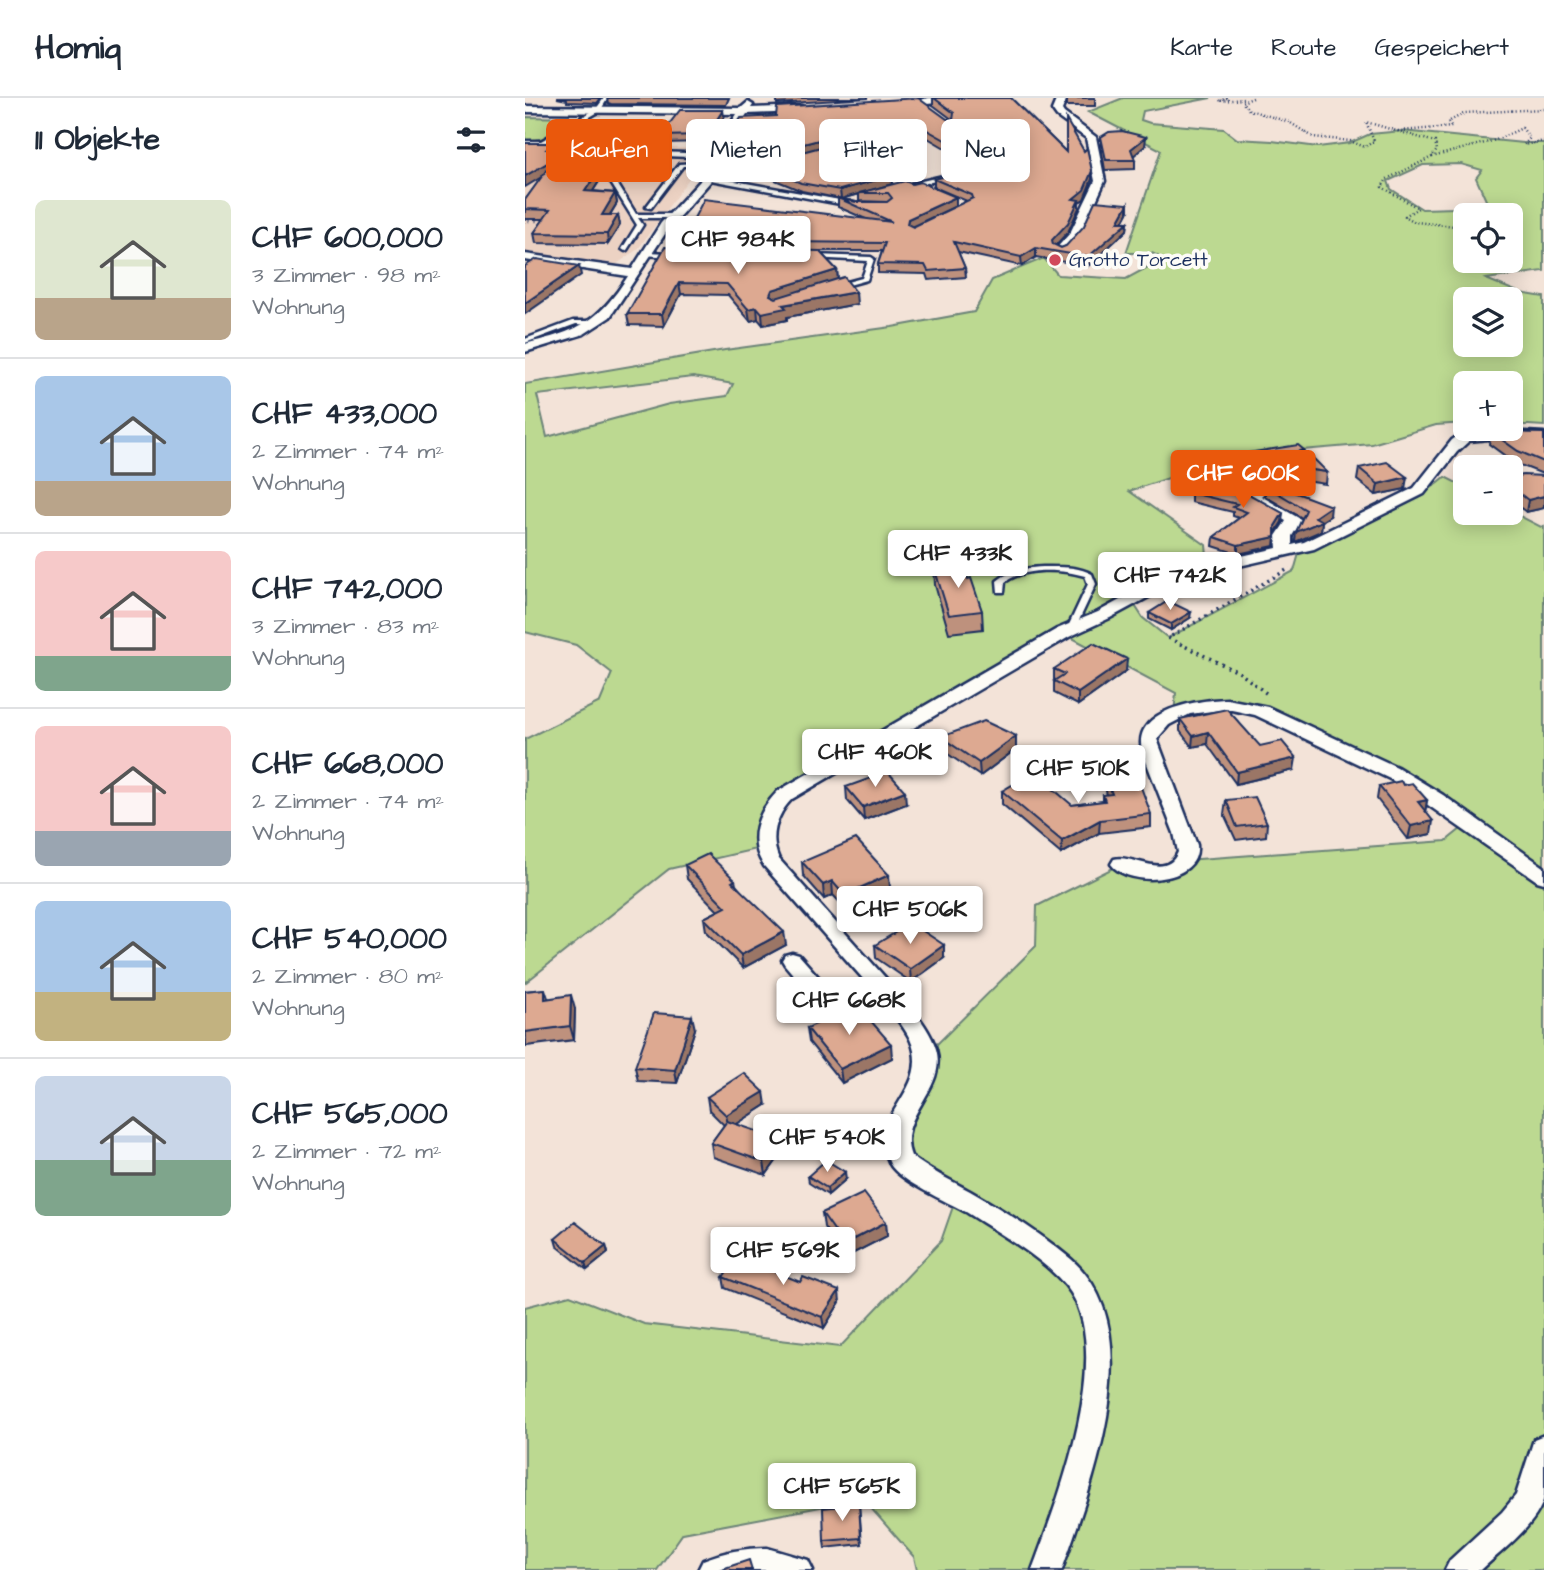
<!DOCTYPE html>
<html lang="de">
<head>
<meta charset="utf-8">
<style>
	body { margin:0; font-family:"Architects Daughter",sans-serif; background:#f2f2f3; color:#1f2937; height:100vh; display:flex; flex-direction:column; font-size:26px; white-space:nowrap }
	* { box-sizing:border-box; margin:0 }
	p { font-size:23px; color:#747a83 }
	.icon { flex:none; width:38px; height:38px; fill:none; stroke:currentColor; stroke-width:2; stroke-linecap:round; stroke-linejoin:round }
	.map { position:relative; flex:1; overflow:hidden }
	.details { display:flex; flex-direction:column; background:#fff; width:525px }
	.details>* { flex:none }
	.guide { position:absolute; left:21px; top:21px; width:665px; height:63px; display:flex; gap:14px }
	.buttons { position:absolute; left:928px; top:105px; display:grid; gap:14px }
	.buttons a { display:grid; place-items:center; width:70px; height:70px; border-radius:10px; background:#fff; box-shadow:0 4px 18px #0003; font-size:35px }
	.price { position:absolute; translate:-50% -60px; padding:0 16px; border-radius:7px; background:#fff; color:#222; font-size:23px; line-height:46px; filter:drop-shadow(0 2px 4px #0008) }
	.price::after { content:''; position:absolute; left:50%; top:42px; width:21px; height:16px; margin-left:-10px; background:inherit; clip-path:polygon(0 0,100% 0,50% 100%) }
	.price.active { background:#ea580c; color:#fff }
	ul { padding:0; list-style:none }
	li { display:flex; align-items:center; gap:21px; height:175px; padding:0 35px }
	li+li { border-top:2px solid #e0e1e3 }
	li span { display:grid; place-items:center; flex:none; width:196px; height:140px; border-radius:10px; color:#555 }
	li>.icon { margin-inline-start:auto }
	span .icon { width:84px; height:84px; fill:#fffc; stroke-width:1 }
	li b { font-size:30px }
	h2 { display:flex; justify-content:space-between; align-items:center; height:84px; padding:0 35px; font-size:30px }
	.tag { padding:0 24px; border-radius:10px; background:#fff; box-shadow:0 4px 18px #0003; font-size:24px; line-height:63px }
	.tag.active { background:#ea580c; color:#fff }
	header { display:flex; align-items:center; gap:42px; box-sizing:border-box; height:98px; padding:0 35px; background:#fff; border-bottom:2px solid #e0e1e3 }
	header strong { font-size:33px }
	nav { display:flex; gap:38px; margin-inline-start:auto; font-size:24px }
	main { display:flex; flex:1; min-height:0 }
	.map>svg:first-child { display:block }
	.built { fill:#ecd2c3 }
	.green { fill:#bcd991; stroke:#6c8478; stroke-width:2; fill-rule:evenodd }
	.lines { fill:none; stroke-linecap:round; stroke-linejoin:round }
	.service-casing { stroke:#1b2f5e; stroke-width:5 }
	.minor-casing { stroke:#1b2f5e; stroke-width:5 }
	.path-far1 { stroke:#1b2f5e; stroke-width:2.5; stroke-dasharray:1 2.5; stroke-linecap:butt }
	.path { stroke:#1b2f5e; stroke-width:3.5; stroke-dasharray:2 4.5; stroke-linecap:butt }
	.service { fill:#fdfcf7; fill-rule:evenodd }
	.minor { fill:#fdfcf7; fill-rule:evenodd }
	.wall { fill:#be917d; stroke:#1b2f5e; stroke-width:2; fill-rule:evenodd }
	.shaded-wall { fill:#9b7666; stroke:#1b2f5e; stroke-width:2 }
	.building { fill:#dda991; stroke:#1b2f5e; stroke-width:2 }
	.poi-dot { fill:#d1495b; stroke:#fdfcf7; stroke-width:2.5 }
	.labels { text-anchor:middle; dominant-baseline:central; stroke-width:7; stroke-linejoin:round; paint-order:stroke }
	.far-poi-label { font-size:19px; fill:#1b2f5e; stroke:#fdfcf7; text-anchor:start }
</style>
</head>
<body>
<header>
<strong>Homiq</strong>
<nav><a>Karte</a><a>Route</a><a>Gespeichert</a></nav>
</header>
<main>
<section class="details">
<h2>11 Objekte<svg class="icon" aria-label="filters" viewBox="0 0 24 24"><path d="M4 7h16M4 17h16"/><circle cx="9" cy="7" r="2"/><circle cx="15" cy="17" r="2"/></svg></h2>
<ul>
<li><span style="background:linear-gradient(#dfe7d0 70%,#b9a48a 0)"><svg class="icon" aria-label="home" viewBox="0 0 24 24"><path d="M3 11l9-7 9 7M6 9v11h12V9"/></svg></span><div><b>CHF 600,000</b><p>3 Zimmer · 98 m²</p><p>Wohnung</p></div></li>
<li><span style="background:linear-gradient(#a9c7e8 75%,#b9a48a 0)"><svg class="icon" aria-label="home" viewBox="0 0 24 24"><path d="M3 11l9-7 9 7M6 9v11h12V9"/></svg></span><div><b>CHF 433,000</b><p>2 Zimmer · 74 m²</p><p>Wohnung</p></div></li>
<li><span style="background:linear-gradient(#f6c9c9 75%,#7fa58c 0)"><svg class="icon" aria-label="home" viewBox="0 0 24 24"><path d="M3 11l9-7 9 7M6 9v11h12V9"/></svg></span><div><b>CHF 742,000</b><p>3 Zimmer · 83 m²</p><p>Wohnung</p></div></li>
<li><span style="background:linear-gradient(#f6c9c9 75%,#9aa5b1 0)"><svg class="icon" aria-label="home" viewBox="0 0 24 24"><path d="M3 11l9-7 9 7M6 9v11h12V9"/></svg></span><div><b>CHF 668,000</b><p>2 Zimmer · 74 m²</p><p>Wohnung</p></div></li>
<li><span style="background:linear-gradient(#a9c7e8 65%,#c2b280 0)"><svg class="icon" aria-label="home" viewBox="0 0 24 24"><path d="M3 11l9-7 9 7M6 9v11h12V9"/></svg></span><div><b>CHF 540,000</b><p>2 Zimmer · 80 m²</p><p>Wohnung</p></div></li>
<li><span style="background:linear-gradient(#c9d6e8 60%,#7fa58c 0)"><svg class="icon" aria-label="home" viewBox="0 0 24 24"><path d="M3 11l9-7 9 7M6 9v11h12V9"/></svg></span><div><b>CHF 565,000</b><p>2 Zimmer · 72 m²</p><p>Wohnung</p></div></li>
</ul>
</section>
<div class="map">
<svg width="1019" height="1472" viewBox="0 0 1019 1472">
	<rect width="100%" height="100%" fill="#f3e3d8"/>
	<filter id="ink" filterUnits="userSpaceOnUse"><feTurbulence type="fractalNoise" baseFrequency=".0143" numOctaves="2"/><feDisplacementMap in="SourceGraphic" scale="14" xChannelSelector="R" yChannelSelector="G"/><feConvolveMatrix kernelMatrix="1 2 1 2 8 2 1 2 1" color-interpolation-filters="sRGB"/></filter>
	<g filter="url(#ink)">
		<path class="built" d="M0 50H186L113 151 89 168 0 155Z"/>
		<path class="green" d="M598 0H686L618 13 616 22 625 25 699 31 712 41 747 43 793 49 825 45 845 36 877 33 998 45H1019V173L961 181 995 195 1019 199V328L985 326V285H940V325L911 327 847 346 777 352 689 365 604 393 681 447 683 469 607 503 618 520 643 540 769 473 775 452 894 400 920 379 940 389V415L985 413 1016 429 1019 428V1472H392L389 1459 338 1401 158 1435 132 1472H0V1209L45 1197 119 1226 315 1249 416 1143 432 1097 376 1064 403 955 511 848 512 808 596 766 616 773 660 762 921 743 942 726 891 689 718 608 649 616 651 595 538 535 260 697 240 749 144 771 0 885V641L75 604 87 575 51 547 0 534V286L200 252 367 229 449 214 467 182 519 160 533 177 601 181 638 161 627 155H601L636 52 563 14ZM936 66 957 72 951 80 964 109 897 111 866 91 863 83 898 67ZM940 117H985V163H940ZM940 201H985V247H940ZM168 279 208 286 202 298 144 306 22 339 12 297Z
			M0 19 49 20 20 40 0 44Z"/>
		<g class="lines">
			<defs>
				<path id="service" d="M79 0H83L75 13 19 46 0 47V43H16L71 11Z
					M44 51 190 56 193 58 190 60 88 56 82 69 111 116H147L150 118 147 120H113L118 127 102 152 100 153 97 151 112 127 76 69 83 56 42 54 41 53Z
					M188 64 190 65V67L158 68 126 110 121 109 154 66Z
					M243 67 245 68V70L200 81 197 79Z
					M422 77 425 79 424 80 375 91 372 89Z
					M182 78 326 104 329 106 326 108 180 81 179 80Z
					M120 154 148 155 151 157 148 159 118 157V155Z
					M289 157 346 159 349 161 342 182 313 190 310 188 311 187 337 180 343 163 287 160V158Z
					M48 223H72L75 225 72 227 51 226 0 245V241Z
					M518 469C534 469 553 468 567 476L571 486 549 533H543L542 531 563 486 560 478C536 471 500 469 480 484L479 494H473L472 483C485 472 501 470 518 469Z"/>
				<path id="minor" d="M404 0H436L431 3 373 9 368 6Z
					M532 0H542L537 12 539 15 571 39 580 83 556 136 539 155 535 156 529 153 545 135 570 83 561 40 532 19 527 12Z
					M223 4 228 7 226 10 276 8 281 11 276 14 222 16 193 60 185 84 144 130 85 219 59 236 0 254V246C53 233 73 225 103 178L0 162V156L107 171 136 125 175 83 183 60 212 16 0 14V8L216 10Z
					M961 332 1019 335V343L973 340 944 343 932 354 899 396 789 451 657 481 585 520 544 539 267 701C251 717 244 740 254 761L382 904C393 918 406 934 411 951 423 992 370 1018 386 1058 404 1072 425 1082 445 1093 480 1113 515 1135 546 1161 628 1232 566 1388 537 1472H507C532 1404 588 1262 546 1195 526 1164 472 1134 441 1114 423 1104 374 1083 365 1066 342 1018 398 998 389 953 386 935 369 918 358 904L333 915 299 913 260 867 257 862 260 857 267 855 274 857 312 900 330 899 347 891 239 768C222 742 232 714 253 693L532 531 573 514 646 474 752 450 751 438 761 423 721 400C733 379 754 370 777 365L784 369 748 387 736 398 777 422 767 438V447L779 444 889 390 927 342 934 337Z
					M702 601 743 609 872 669 918 697 1019 769V785L1012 783 867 682 730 617 702 611 665 616 644 627 632 641 672 747C676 786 603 790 586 766L589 761C609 756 641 783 653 754L649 735 617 653C607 611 673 602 702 601Z
					M1019 1337C1019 1357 1019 1379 1019 1398 1015 1425 975 1454 956 1472H920L925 1462 977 1414 991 1397 1009 1341Z
					M242 1450 283 1462 288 1472H173L178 1462C198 1454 219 1450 242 1450Z"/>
			</defs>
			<use href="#service" class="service-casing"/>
			<use href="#minor" class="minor-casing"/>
			<path class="path-far1" d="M702 0 694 3 719 1
				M728 0 717 4 724 12 764 24 788 39 825 43 840 49 849 43 841 24 910 44 912 52 907 59 971 42 997 30 1005 40 999 47 1019 43
				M873 33 927 29 923 24 940 15 1019 11
				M907 59 862 81 857 89 893 110 880 118 890 124 940 129
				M0 123H13"/>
			<path class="path" d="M741 595 715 575 643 540 765 470"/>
			<use href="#service" class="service"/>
			<use href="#minor" class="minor"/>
		</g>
		<path class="wall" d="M32 0H76L72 5 42 4V2Z
			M82 0H204L201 7 86 6 83 5Z
			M252 0H343L252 6Z
			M408 0H486L541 54 567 73V81L559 101 554 104V110L543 134 530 147 536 150 541 148 603 115 598 124H603L602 132 563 168 511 159 497 168 433 154 440 170 441 179 403 182 401 176 353 175V166L357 153H294L312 172 313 181 332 206 262 219V222L238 227 233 221 225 223 203 197 156 196 139 228 104 227 102 216 157 149V143L341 121 313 109V100L331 104H362L334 103V96L316 101 277 93 233 75 232 67 221 70 199 56 198 48 422 21 428 22 408 7ZM396 36 454 70 474 66 409 81V89L442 103 388 129 387 128 431 108V99L387 86H367L366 78 330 64 322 58Z
			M542 0H570V8H542Z
			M199 19 196 23H199L200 29 187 49 179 44 136 45 135 38Z
			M576 39 620 48 608 57 610 62V71L580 72 576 48Z
			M31 51H46L48 60 30 70 74 72 75 82 68 93 90 95 92 105 85 117H93L95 127 83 146 11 145 9 135 19 121H0V102L17 79Z
			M966 334 1019 335V410L1001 414 985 402V380L1018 378V376L990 365 964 346Z
			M704 358 778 363 759 367 739 377 715 374 728 379 727 388 722 394 757 424 750 435 749 448 713 456 688 448 689 439 714 420 708 418V414L666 404V395L706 373H703Z
			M767 369 802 374 801 386 766 381Z
			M834 370 880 391 851 397 832 382Z
			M741 388 805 418 797 423 796 433 770 444 777 420 740 398Z
			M409 469 443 481 457 513 458 531 424 535 410 487Z
			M624 515 665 520 646 532 624 521Z
			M529 571 601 573 553 607 529 595Z
			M655 621 735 648 769 672 711 686 682 646 667 649 655 633Z
			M416 639 491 651 455 678 417 652Z
			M581 680 626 716V729L574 735 536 756 477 706V693L547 707 578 703V697H582L581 693Z
			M878 687 902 702 900 713 906 736 883 741 852 701 854 688Z
			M321 689 381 706 339 722 322 702Z
			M701 702 742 725 741 738 711 742 699 716Z
			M277 764 365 790 320 810 308 797 299 801 278 777Z
			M160 767 210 782 211 787 261 847 218 870 181 833 179 820 193 813 162 781Z
			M350 847 419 860 386 884 351 860Z
			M20 891 23 900 50 911 49 942 1 948 0 893Z
			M282 930 367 960 317 985 284 944Z
			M170 931 152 985 113 983 110 969Z
			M182 999 241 1007 211 1026 257 1055 241 1077 188 1059 186 1045 199 1027 184 1012Z
			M283 1078 321 1081 303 1097 284 1085Z
			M297 1115 361 1124 362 1138 321 1159 299 1129Z
			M30 1141 81 1148 83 1155 62 1172 32 1148Z
			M198 1179 275 1184 315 1204 299 1230 200 1190Z
			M334 1406 337 1446 300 1450 299 1443Z"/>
		<path class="shaded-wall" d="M198 12 199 19 191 30V23Z
			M199 23 200 29 187 49 186 42Z
			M395 28 396 36 312 61 311 52Z
			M332 32V40L221 70 220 61Z
			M621 39 620 48 606 60V51Z
			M30 45 31 54 22 51Z
			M46 51 48 60 0 89V78Z
			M473 58 474 66 454 70V61Z
			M74 72 75 82 62 102 60 93Z
			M567 73V81L559 101 554 104V110L543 134 527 151V142L548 101Z
			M366 78 367 86 316 101 315 92Z
			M90 95 92 105 79 126 77 117Z
			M431 99V108L384 130 382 126 383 121Z
			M603 106V115L594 132 603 124 602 132 563 168V159L593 124Z
			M93 117 95 127 83 146 82 136Z
			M511 150V159L497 168 496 159Z
			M54 168 56 177 0 216V205Z
			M312 172 313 184 247 209 245 197 247 192Z
			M154 185 156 196 139 228 137 216Z
			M331 194 332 206 262 219V222L238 227 237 215 258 207Z
			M232 209 233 221 225 223 223 211Z
			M779 352 778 363 759 367 739 377 740 367 760 357Z
			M728 379 727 388 719 399 720 390Z
			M882 379 880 391 851 397 853 386Z
			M1019 398V410L1001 414 1003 402Z
			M806 408 805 418 797 423 796 433 770 444 771 434 790 419Z
			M758 415 757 424 749 437 750 428Z
			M750 439 749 448 713 456V447Z
			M666 514 665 520 646 532V526Z
			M602 561 601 573 553 607V595Z
			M683 634 682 646 667 649 668 638Z
			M491 638V651L455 678 454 665Z
			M771 660 769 672 711 686 712 674Z
			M380 693 381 706 339 722 338 709Z
			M902 702 900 715 893 704Z
			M575 722 574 735 536 756 537 743Z
			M908 723 906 736 883 741 886 728Z
			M364 777 365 790 320 810 319 797Z
			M307 783 308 797 299 801 298 787Z
			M259 834 261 847 218 870 216 857Z
			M419 847V860L386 884 385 871Z
			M46 897 50 911 49 942 45 928Z
			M167 918 170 931 152 985 150 972Z
			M366 946 367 960 317 985 315 971Z
			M239 994 241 1007 204 1031 201 1017Z
			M255 1041 257 1055 241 1077 239 1064Z
			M320 1074 321 1081 303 1097 302 1090Z
			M361 1124 362 1138 321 1159 319 1146Z
			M81 1148 83 1155 62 1172 60 1165Z
			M314 1193 315 1204 299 1230 297 1219Z"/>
		<path class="building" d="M393 0 422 21 428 22 429 15 409 0H486L541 54V21L559 53 562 50 567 73 559 92 548 101 554 102 543 125 527 142 528 146 536 150 541 148 559 128 570 103 603 106 593 124H603L563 159 511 150 496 159 429 144 440 170 403 173 400 167 353 166 360 145 157 143 179 101 367 124 313 100 331 104H362L367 100 363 95H334L380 83 387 86 395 84 431 99 383 121 382 126 388 129 448 100 447 97 409 81 476 66 480 62 473 58 454 61 395 28 311 52 330 62H328L366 78 315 92 276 85 232 66 333 39 336 36 332 32 220 61 198 48 216 20 251 18 252 9Z
			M155 12H198L191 23H199L186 42 178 37 135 38Z
			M597 33 621 39 606 51 610 62H581L576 39 584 34Z
			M0 45H30L22 51H46L0 78Z
			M23 70 74 72 60 93 90 95 77 117H93L82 136 9 135 25 112 0 111V102Z
			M140 149 294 153 312 172 247 192 245 197 251 200 319 179 331 194 258 207 261 210 237 215 232 209 223 211 202 186 154 185 137 216H102Z
			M12 161 54 168 0 205V168Z
			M966 334 1019 335V364L993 353Z
			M773 347 779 352 760 357 740 367 704 362V358Z
			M787 359 802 374 767 369Z
			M862 364 882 379 853 386 834 370Z
			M709 372 728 379 720 390V394L758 415 750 428V439L713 447 689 439 722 414 708 409 712 406 666 395Z
			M998 377 1019 378V398L1003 402 985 388V380Z
			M745 385 806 408 790 419 797 423 771 434 781 412 741 388Z
			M438 466 443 481 446 480 457 513 424 517 409 469Z
			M643 503 666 514 646 526 624 515Z
			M568 545 602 561 553 595 529 583 540 576 529 571Z
			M702 611 735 648 757 643 771 660 712 674 683 634 668 638 655 621Z
			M459 623 491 638 454 665 416 639Z
			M363 674 380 693 338 709 321 689Z
			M611 676 626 716 575 722 537 743 477 693 499 680 502 682 513 678 547 707 580 703 578 697 587 696 581 680Z
			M876 683 878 687 887 685 902 702 893 704 908 723 886 728 854 688Z
			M730 699 742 725 712 729 701 702Z
			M331 741 364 777 319 797 307 783 298 787 277 764Z
			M183 756 210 782 207 784 259 834 216 857 179 820 201 809 160 767Z
			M386 825 419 847 385 871 350 847Z
			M20 891V901L46 897 45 928 0 934V893Z
			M332 907 366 946 315 971 282 930Z
			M129 915 167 918 150 972 110 969Z
			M219 975 239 994 201 1017 182 999Z
			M202 1023 255 1041 239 1064 186 1045Z
			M301 1062 320 1074 302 1090 283 1078Z
			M339 1095 361 1124 319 1146 297 1115Z
			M50 1124 81 1148 60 1165 30 1141Z
			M213 1158 275 1184 278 1179 314 1193 297 1219 198 1179Z
			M334 1406 336 1440 299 1443 298 1410Z
			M224 1462 227 1472H194Z"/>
	</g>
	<circle class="poi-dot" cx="530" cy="162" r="7"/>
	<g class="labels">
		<g class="far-poi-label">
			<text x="544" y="162">Grotto Torcett</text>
		</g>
	</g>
</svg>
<div class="buttons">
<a><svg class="icon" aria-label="locate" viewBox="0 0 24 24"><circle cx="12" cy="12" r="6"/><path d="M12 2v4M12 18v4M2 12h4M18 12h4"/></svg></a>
<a><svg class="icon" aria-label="layers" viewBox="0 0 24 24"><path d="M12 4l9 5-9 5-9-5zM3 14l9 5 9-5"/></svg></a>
<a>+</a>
<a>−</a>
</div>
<b class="price" style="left:213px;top:178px">CHF 984K</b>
<b class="price active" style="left:718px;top:412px">CHF 600K</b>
<b class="price" style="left:433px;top:492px">CHF 433K</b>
<b class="price" style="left:645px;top:514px">CHF 742K</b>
<b class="price" style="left:350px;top:691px">CHF 460K</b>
<b class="price" style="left:553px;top:707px">CHF 510K</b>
<b class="price" style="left:385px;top:848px">CHF 506K</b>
<b class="price" style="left:324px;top:939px">CHF 668K</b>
<b class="price" style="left:302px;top:1076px">CHF 540K</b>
<b class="price" style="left:258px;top:1189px">CHF 569K</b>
<b class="price" style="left:317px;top:1425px">CHF 565K</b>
<div class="guide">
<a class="tag active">Kaufen</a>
<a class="tag">Mieten</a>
<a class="tag">Filter</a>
<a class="tag">Neu</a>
</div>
</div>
</main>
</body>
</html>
